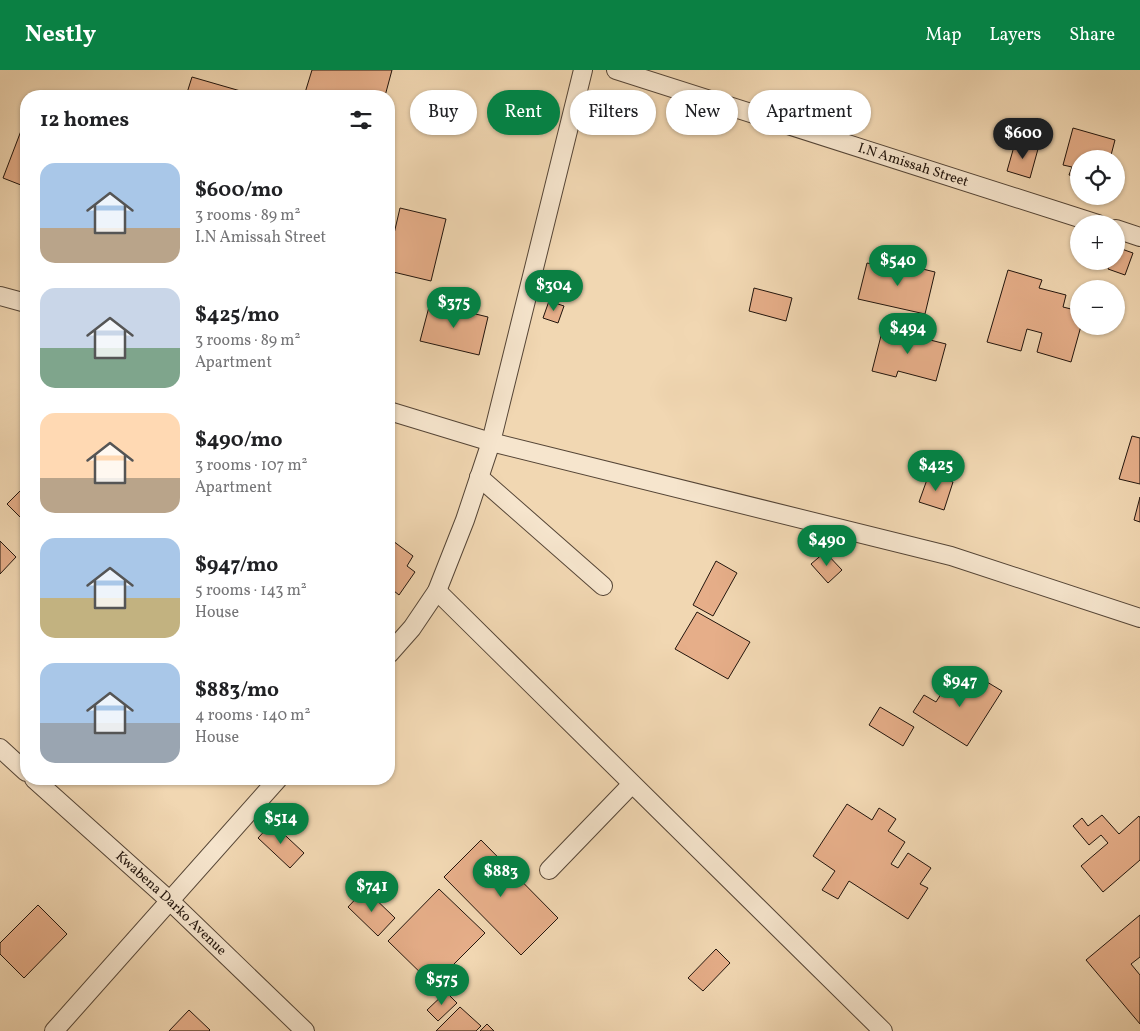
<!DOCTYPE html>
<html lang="en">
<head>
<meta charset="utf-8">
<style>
	body { margin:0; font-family:Vollkorn,serif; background:#f2f2f2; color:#202124; height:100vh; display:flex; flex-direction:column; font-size:19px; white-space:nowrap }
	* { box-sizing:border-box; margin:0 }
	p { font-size:16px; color:#757577 }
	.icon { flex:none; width:28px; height:28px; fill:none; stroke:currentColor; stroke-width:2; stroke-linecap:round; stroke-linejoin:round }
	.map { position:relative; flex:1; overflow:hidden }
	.sheet { position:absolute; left:20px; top:20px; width:375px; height:695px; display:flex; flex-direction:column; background:#fff; border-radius:20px; box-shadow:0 1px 4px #0004 }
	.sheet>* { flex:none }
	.guide { position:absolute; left:410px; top:20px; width:475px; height:45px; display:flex; gap:10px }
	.tools { position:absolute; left:1070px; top:80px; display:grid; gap:10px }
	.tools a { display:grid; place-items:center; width:55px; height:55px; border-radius:50%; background:#fff; box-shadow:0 1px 4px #0004; font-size:25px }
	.price { position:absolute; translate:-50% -42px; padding:0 11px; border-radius:18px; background:#0b8043; color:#fff; font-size:16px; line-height:32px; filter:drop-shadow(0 1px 2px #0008) }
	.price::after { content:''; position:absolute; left:50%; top:30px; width:15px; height:11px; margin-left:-8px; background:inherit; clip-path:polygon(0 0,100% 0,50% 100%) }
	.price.current { background:#222; color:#fff }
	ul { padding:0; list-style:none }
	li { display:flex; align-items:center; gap:15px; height:125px; padding:0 20px }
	li span { display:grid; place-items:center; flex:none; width:140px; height:100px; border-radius:15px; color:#555 }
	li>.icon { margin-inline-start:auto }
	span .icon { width:60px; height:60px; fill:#fffc; stroke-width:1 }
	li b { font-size:21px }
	h2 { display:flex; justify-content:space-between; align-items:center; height:60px; padding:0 20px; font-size:21px }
	.pill { padding:0 18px; border-radius:22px; background:#fff; box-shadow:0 1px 4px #0004; font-size:18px; line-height:45px }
	.pill.current { background:#0b8043; color:#fff }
	header { display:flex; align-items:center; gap:30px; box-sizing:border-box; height:70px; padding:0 25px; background:#0b8043; color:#fff }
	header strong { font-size:24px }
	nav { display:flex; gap:28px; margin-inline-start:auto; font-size:18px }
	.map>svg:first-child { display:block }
	.building { fill:#e6ae89; stroke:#21140c }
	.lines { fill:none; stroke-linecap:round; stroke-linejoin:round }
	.street-casing { stroke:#554536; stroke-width:20 }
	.street { stroke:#f6e5cd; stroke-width:18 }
	.labels { text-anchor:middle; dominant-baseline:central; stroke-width:5; stroke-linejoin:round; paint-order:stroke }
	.street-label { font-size:14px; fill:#21140c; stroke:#f6e5cd }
</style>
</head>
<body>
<header>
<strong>Nestly</strong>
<nav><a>Map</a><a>Layers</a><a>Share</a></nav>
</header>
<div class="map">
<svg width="1140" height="961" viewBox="0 0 1140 961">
	<rect width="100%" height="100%" fill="#f1d7b2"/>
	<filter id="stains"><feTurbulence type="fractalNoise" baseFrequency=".004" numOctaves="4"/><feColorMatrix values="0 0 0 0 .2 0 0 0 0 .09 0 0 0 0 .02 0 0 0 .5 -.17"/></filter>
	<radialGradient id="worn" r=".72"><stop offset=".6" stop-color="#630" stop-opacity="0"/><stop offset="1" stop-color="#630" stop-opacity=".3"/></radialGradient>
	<path class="building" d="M312 0H392L385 26H304Z
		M192 7 244 22 243 26H186Z
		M24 53 26 54V117L3 108Z
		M1073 58 1115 70 1110 89H1079V116L1075 115 1077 107 1069 105 1072 97 1063 95Z
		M1015 73 1038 79 1030 108 1007 101Z
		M400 138 446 149 431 211 389 201V185Z
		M1116 177 1133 183 1125 205 1108 199 1111 191H1116Z
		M867 193 901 200 902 194 935 202 925 244 858 229Z
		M1008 200 1042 210 1039 218 1066 225 1063 237 1079 241V256H1081L1071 292 1037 282 1042 263 1027 259 1021 281 987 272Z
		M754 218 792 228 786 251 749 241Z
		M549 231 564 236 558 253 543 248Z
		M430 233 488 247 479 285 420 271Z
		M883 258 946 274 936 311 898 301 896 307 872 301Z
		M1132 366 1140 368V414L1119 409Z
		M929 404 953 412 944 440 919 432Z
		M20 421 26 427V453L7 434Z
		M1140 427V452L1134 450Z
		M389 468 413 486 407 496 415 502 399 525 389 517Z
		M0 471 16 487 0 504Z
		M825 482 842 500 828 513 811 494Z
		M716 491 737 503 713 546 693 535Z
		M697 542 750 572 728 609 675 579Z
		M953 605 971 616 977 606 1002 621 967 676 913 642 924 625 936 632Z
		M880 637 914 657 903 676 869 655Z
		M847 734 872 750 879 738 896 749 888 761 905 772 891 794 898 798 908 783 931 798 920 814 928 818 908 849 849 811 838 829 822 820 835 801 813 786Z
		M1102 745 1119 764 1139 746 1140 748V790L1103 822 1081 796 1108 773 1101 765 1089 775 1073 756 1082 748 1088 756Z
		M272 753 304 783 290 798 258 768Z
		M481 770 558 848 521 885 444 807Z
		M365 819 395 848 378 866 348 837Z
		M439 819 485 863 433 915 388 871Z
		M38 835 67 864 24 908 0 884V873Z
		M1140 845V887L1131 894 1140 905V954L1086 890Z
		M716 879 730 893 703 921 688 908Z
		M446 922 457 933 438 951 427 940Z
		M460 937 481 956 476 961H436Z
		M189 940 210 960 209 961H169Z
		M487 954 494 961H480Z"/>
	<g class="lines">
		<defs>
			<g id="street">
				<path id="s1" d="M616 0 1098 154"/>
				<path d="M1116 159 1140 167"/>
				<path d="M0 226 26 233"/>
				<path d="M389 341 491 372 951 486 1140 548"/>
				<path d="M479 407 603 516"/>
				<path d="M437 521 883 961"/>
				<path d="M389 584 412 558 437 521 465 450 491 372 583 0"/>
				<path d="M0 678 26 702"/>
				<path id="s2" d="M34 709 169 830 305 961"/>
				<path d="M549 800 632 714"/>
				<path d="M54 961 278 709"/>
			</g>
		</defs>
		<use href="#street" class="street-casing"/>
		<use href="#street" class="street"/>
	</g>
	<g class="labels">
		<g class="street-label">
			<text stroke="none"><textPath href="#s1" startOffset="312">I.N Amissah Street</textPath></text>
			<text stroke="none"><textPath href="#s2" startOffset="185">Kwabena Darko Avenue</textPath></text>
		</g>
	</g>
	<rect width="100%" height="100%" filter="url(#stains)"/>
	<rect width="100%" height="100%" fill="url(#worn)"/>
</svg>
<div class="tools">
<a><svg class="icon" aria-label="locate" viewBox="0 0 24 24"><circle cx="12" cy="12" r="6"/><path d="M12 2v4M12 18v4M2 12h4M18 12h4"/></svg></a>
<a>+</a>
<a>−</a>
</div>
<b class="price current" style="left:1023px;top:90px">$600</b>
<b class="price" style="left:898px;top:217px">$540</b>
<b class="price" style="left:554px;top:242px">$304</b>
<b class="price" style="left:454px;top:259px">$375</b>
<b class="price" style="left:908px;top:285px">$494</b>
<b class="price" style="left:936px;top:422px">$425</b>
<b class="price" style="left:827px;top:497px">$490</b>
<b class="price" style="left:960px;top:638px">$947</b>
<b class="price" style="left:281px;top:775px">$514</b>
<b class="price" style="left:501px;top:828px">$883</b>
<b class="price" style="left:372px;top:843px">$741</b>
<b class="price" style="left:442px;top:936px">$575</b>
<div class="guide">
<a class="pill">Buy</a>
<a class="pill current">Rent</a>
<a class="pill">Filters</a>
<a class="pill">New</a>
<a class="pill">Apartment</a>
</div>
<section class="sheet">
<h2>12 homes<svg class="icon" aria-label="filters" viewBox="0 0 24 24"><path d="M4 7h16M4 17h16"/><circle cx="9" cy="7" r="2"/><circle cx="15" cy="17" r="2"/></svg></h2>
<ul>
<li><span style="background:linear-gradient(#a9c7e8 65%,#b9a48a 0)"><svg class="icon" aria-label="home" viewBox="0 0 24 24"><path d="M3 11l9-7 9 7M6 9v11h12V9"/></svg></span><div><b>$600/mo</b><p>3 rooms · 89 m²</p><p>I.N Amissah Street</p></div></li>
<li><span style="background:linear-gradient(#c9d6e8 60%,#7fa58c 0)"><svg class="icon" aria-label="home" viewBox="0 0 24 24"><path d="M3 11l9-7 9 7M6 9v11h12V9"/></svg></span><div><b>$425/mo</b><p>3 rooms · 89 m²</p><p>Apartment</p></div></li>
<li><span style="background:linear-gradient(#ffd9b3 65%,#b9a48a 0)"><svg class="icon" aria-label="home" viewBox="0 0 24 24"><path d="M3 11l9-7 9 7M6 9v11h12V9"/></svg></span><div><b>$490/mo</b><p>3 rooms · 107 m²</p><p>Apartment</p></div></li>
<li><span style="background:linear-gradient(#a9c7e8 60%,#c2b280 0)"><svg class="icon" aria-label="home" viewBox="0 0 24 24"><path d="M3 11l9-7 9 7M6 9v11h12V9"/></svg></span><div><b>$947/mo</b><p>5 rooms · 143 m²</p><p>House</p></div></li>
<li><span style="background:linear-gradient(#a9c7e8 60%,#9aa5b1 0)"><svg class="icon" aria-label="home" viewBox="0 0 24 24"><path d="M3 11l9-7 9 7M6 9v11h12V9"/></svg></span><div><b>$883/mo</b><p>4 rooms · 140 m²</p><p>House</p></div></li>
</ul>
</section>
</div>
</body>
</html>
